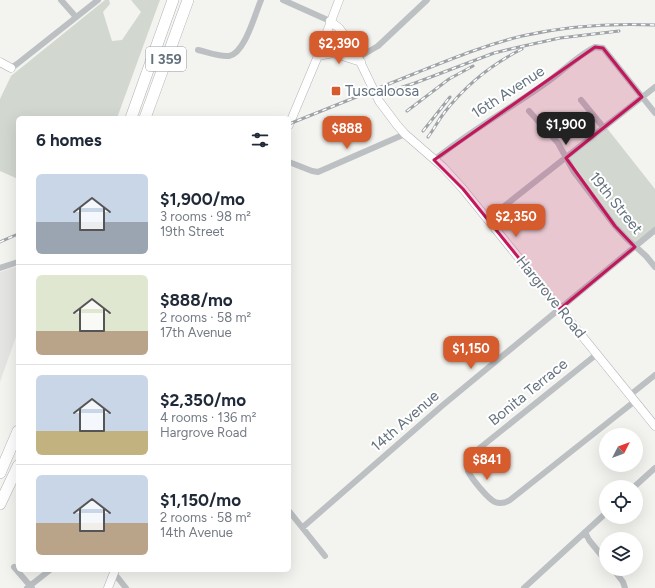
<!DOCTYPE html>
<html lang="en">
<head>
<meta charset="utf-8">
<style>
	body { margin:0; font-family:Figtree,sans-serif; background:#f2f2f3; color:#1f2937; height:100vh; display:flex; flex-direction:column; font-size:15px; white-space:nowrap }
	* { box-sizing:border-box; margin:0 }
	p { font-size:13px; color:#747a83 }
	.icon { flex:none; width:22px; height:22px; fill:none; stroke:currentColor; stroke-width:2; stroke-linecap:round; stroke-linejoin:round }
	.map { position:relative; flex:1; overflow:hidden }
	.details { position:absolute; left:16px; top:116px; width:275px; height:456px; display:flex; flex-direction:column; background:#fff; border-radius:6px; box-shadow:0 4px 16px #0002 }
	.details>* { flex:none }
	.needle { width:26px; rotate:48deg }
	.controls { position:absolute; left:599px; top:428px; display:grid; gap:8px }
	.controls a { display:grid; place-items:center; width:44px; height:44px; border-radius:50%; background:#fff; box-shadow:0 4px 16px #0002; font-size:20px }
	.price { position:absolute; translate:-50% -34px; padding:0 9px; border-radius:8px; background:#d65b2d; color:#fff; font-size:13px; line-height:26px; filter:drop-shadow(0 1px 2px #0008) }
	.price::after { content:''; position:absolute; left:50%; top:24px; width:12px; height:9px; margin-left:-6px; background:inherit; clip-path:polygon(0 0,100% 0,50% 100%) }
	.price.current { background:#222; color:#fff }
	ul { padding:0; list-style:none }
	li { display:flex; align-items:center; gap:12px; height:100px; padding:0 20px }
	li+li { border-top:1px solid #e0e1e3 }
	li span { display:grid; place-items:center; flex:none; width:112px; height:80px; border-radius:6px; color:#555 }
	li>.icon { margin-inline-start:auto }
	span .icon { width:48px; height:48px; fill:#fffc; stroke-width:1 }
	li b { font-size:17px }
	h2 { display:flex; justify-content:space-between; align-items:center; height:48px; padding:0 20px; font-size:17px }
	.map>svg:first-child { display:block }
	.built { fill:#e4e5e3 }
	.green { fill:#d2d8cf }
	.lines { fill:none; stroke-linecap:round; stroke-linejoin:round }
	.secondary-casing { stroke:#b1b5b9; stroke-width:9 }
	.highway-casing { stroke:#b1b4b7; stroke-width:12 }
	.street { stroke:#bcc0c3; stroke-width:6 }
	.secondary { stroke:#fff; stroke-width:8 }
	.highway { stroke:#fff; stroke-width:11 }
	.rail-casing { stroke:#9ea3a8; stroke-width:3 }
	.rail { stroke:#fff; stroke-width:1.5; stroke-dasharray:4.5; stroke-linecap:butt }
	.marked { fill:#c2185b; fill-opacity:0.2; stroke:#c2185b; stroke-width:3; stroke-linejoin:round }
	.poi-dot { fill:#d65b2d; stroke:#fff; stroke-width:1.5 }
	.labels { text-anchor:middle; dominant-baseline:central; stroke-width:4; stroke-linejoin:round; paint-order:stroke }
	.shield { fill:#fff; stroke:#929ca5; stroke-width:1 }
	.shield-label { font-size:14px; font-weight:bold; fill:#64727f }
	.poi-label { font-size:15px; fill:#64727f; stroke:#fff; text-anchor:start }
	.street-label { font-size:15px; fill:#64727f; stroke:#fff }
</style>
</head>
<body>
<div class="map">
<svg width="655" height="588" viewBox="0 0 655 588">
	<rect width="100%" height="100%" fill="#f3f3ef"/>
	<path class="built" d="M18 266V331L0 382V272Z"/>
	<path class="green" d="M105 0H109L110 4 103 12 112 41 122 40 141 12 131 0H160L117 118H18V179L0 171V99L11 76Z
		M606 127 655 189V230L635 247 566 158Z"/>
	<g class="lines">
		<defs>
			<path id="secondary" d="M330 21 339 28 352 45 379 101 397 125 405 134 443 167 463 189 655 426
				M318 56 333 53 361 62
				M0 62 11 68
				M289 125 318 56 339 0
				M108 588 115 570"/>
			<path id="highway" d="M131 118 173 0
				M145 118 188 0
				M0 473 18 431
				M0 504 18 466"/>
		</defs>
		<use href="#secondary" class="secondary-casing"/>
		<use href="#highway" class="highway-casing"/>
		<path class="street" d="M61 0 76 17
			M283 0 330 21
			M198 50C207 52 219 57 229 56 245 53 255 14 261 0
			M359 57 378 46 427 0
			M11 68 17 64 98 0
			M581 100 604 128
			M529 111 558 143 574 172 615 226 627 239 646 256 655 267
			M434 160C470 131 509 109 546 83 562 72 577 56 595 47L603 48 655 113
			M289 162 312 171 318 172 405 134
			M488 219 655 87
			M0 268 18 262
			M597 354 471 455C468 460 467 465 468 471 471 478 488 499 495 502 500 504 505 503 510 500L635 401
			M630 395 655 375
			M634 487 655 468
			M289 511 325 556
			M303 527 443 405 655 230
			M585 532 589 540 606 561
			M14 567 32 588
			M613 569 623 582 625 588
			M114 573 126 588
			M27 588 50 570
			M524 588 606 513"/>
		<use href="#secondary" class="secondary"/>
		<use href="#highway" class="highway"/>
		<defs>
			<path id="rail" d="M384 93 415 83 494 53 519 47 560 38 619 31
				M407 111 449 79 473 66
				M289 124C331 107 374 90 416 73 451 59 485 45 522 36 566 26 610 23 655 25
				M423 131 450 97
				M428 137C434 129 438 121 444 113 464 87 492 64 522 49
				M0 242 18 234"/>
		</defs>
		<use href="#rail" class="rail-casing"/>
		<use href="#rail" class="rail"/>
	</g>
	<path class="marked" d="M595 47 603 48 642 97 566 158 615 226 635 247 560 309 463 189 434 160Z"/>
	<rect class="poi-dot" x="331" y="86" width="10" height="10" rx="2"/>
	<g class="labels">
		<rect class="shield" x="146" y="47" width="40" height="24" rx="3"/>
		<g class="shield-label">
			<text x="166" y="59">I 359</text>
		</g>
		<g class="poi-label">
			<text x="345" y="91">Tuscaloosa</text>
		</g>
		<g class="street-label">
			<text transform="translate(508 92) rotate(-33)">16th Avenue</text>
			<text transform="translate(616 203) rotate(51)">19th Street</text>
			<text transform="translate(551 297) rotate(51)">Hargrove Road</text>
			<text transform="translate(528 392) rotate(-39)">Bonita Terrace</text>
			<text transform="translate(405 421) rotate(-41)">14th Avenue</text>
		</g>
	</g>
</svg>
<div class="controls">
<a><svg class="needle" viewBox="-14 -14 28 28"><path d="M0-13l5 13h-10z" fill="#e53935"/><path d="M0 13l5-13h-10z" fill="#747a83"/></svg></a>
<a><svg class="icon" aria-label="locate" viewBox="0 0 24 24"><circle cx="12" cy="12" r="6"/><path d="M12 2v4M12 18v4M2 12h4M18 12h4"/></svg></a>
<a><svg class="icon" aria-label="layers" viewBox="0 0 24 24"><path d="M12 4l9 5-9 5-9-5zM3 14l9 5 9-5"/></svg></a>
</div>
<b class="price" style="left:339px;top:65px">$2,390</b>
<b class="price current" style="left:566px;top:146px">$1,900</b>
<b class="price" style="left:347px;top:150px">$888</b>
<b class="price" style="left:516px;top:238px">$2,350</b>
<b class="price" style="left:471px;top:370px">$1,150</b>
<b class="price" style="left:487px;top:481px">$841</b>
<section class="details">
<h2>6 homes<svg class="icon" aria-label="filters" viewBox="0 0 24 24"><path d="M4 7h16M4 17h16"/><circle cx="9" cy="7" r="2"/><circle cx="15" cy="17" r="2"/></svg></h2>
<ul>
<li><span style="background:linear-gradient(#c9d6e8 60%,#9aa5b1 0)"><svg class="icon" aria-label="home" viewBox="0 0 24 24"><path d="M3 11l9-7 9 7M6 9v11h12V9"/></svg></span><div><b>$1,900/mo</b><p>3 rooms · 98 m²</p><p>19th Street</p></div></li>
<li><span style="background:linear-gradient(#dfe7d0 70%,#b9a48a 0)"><svg class="icon" aria-label="home" viewBox="0 0 24 24"><path d="M3 11l9-7 9 7M6 9v11h12V9"/></svg></span><div><b>$888/mo</b><p>2 rooms · 58 m²</p><p>17th Avenue</p></div></li>
<li><span style="background:linear-gradient(#c9d6e8 70%,#c2b280 0)"><svg class="icon" aria-label="home" viewBox="0 0 24 24"><path d="M3 11l9-7 9 7M6 9v11h12V9"/></svg></span><div><b>$2,350/mo</b><p>4 rooms · 136 m²</p><p>Hargrove Road</p></div></li>
<li><span style="background:linear-gradient(#c9d6e8 60%,#b9a48a 0)"><svg class="icon" aria-label="home" viewBox="0 0 24 24"><path d="M3 11l9-7 9 7M6 9v11h12V9"/></svg></span><div><b>$1,150/mo</b><p>2 rooms · 58 m²</p><p>14th Avenue</p></div></li>
</ul>
</section>
</div>
</body>
</html>
